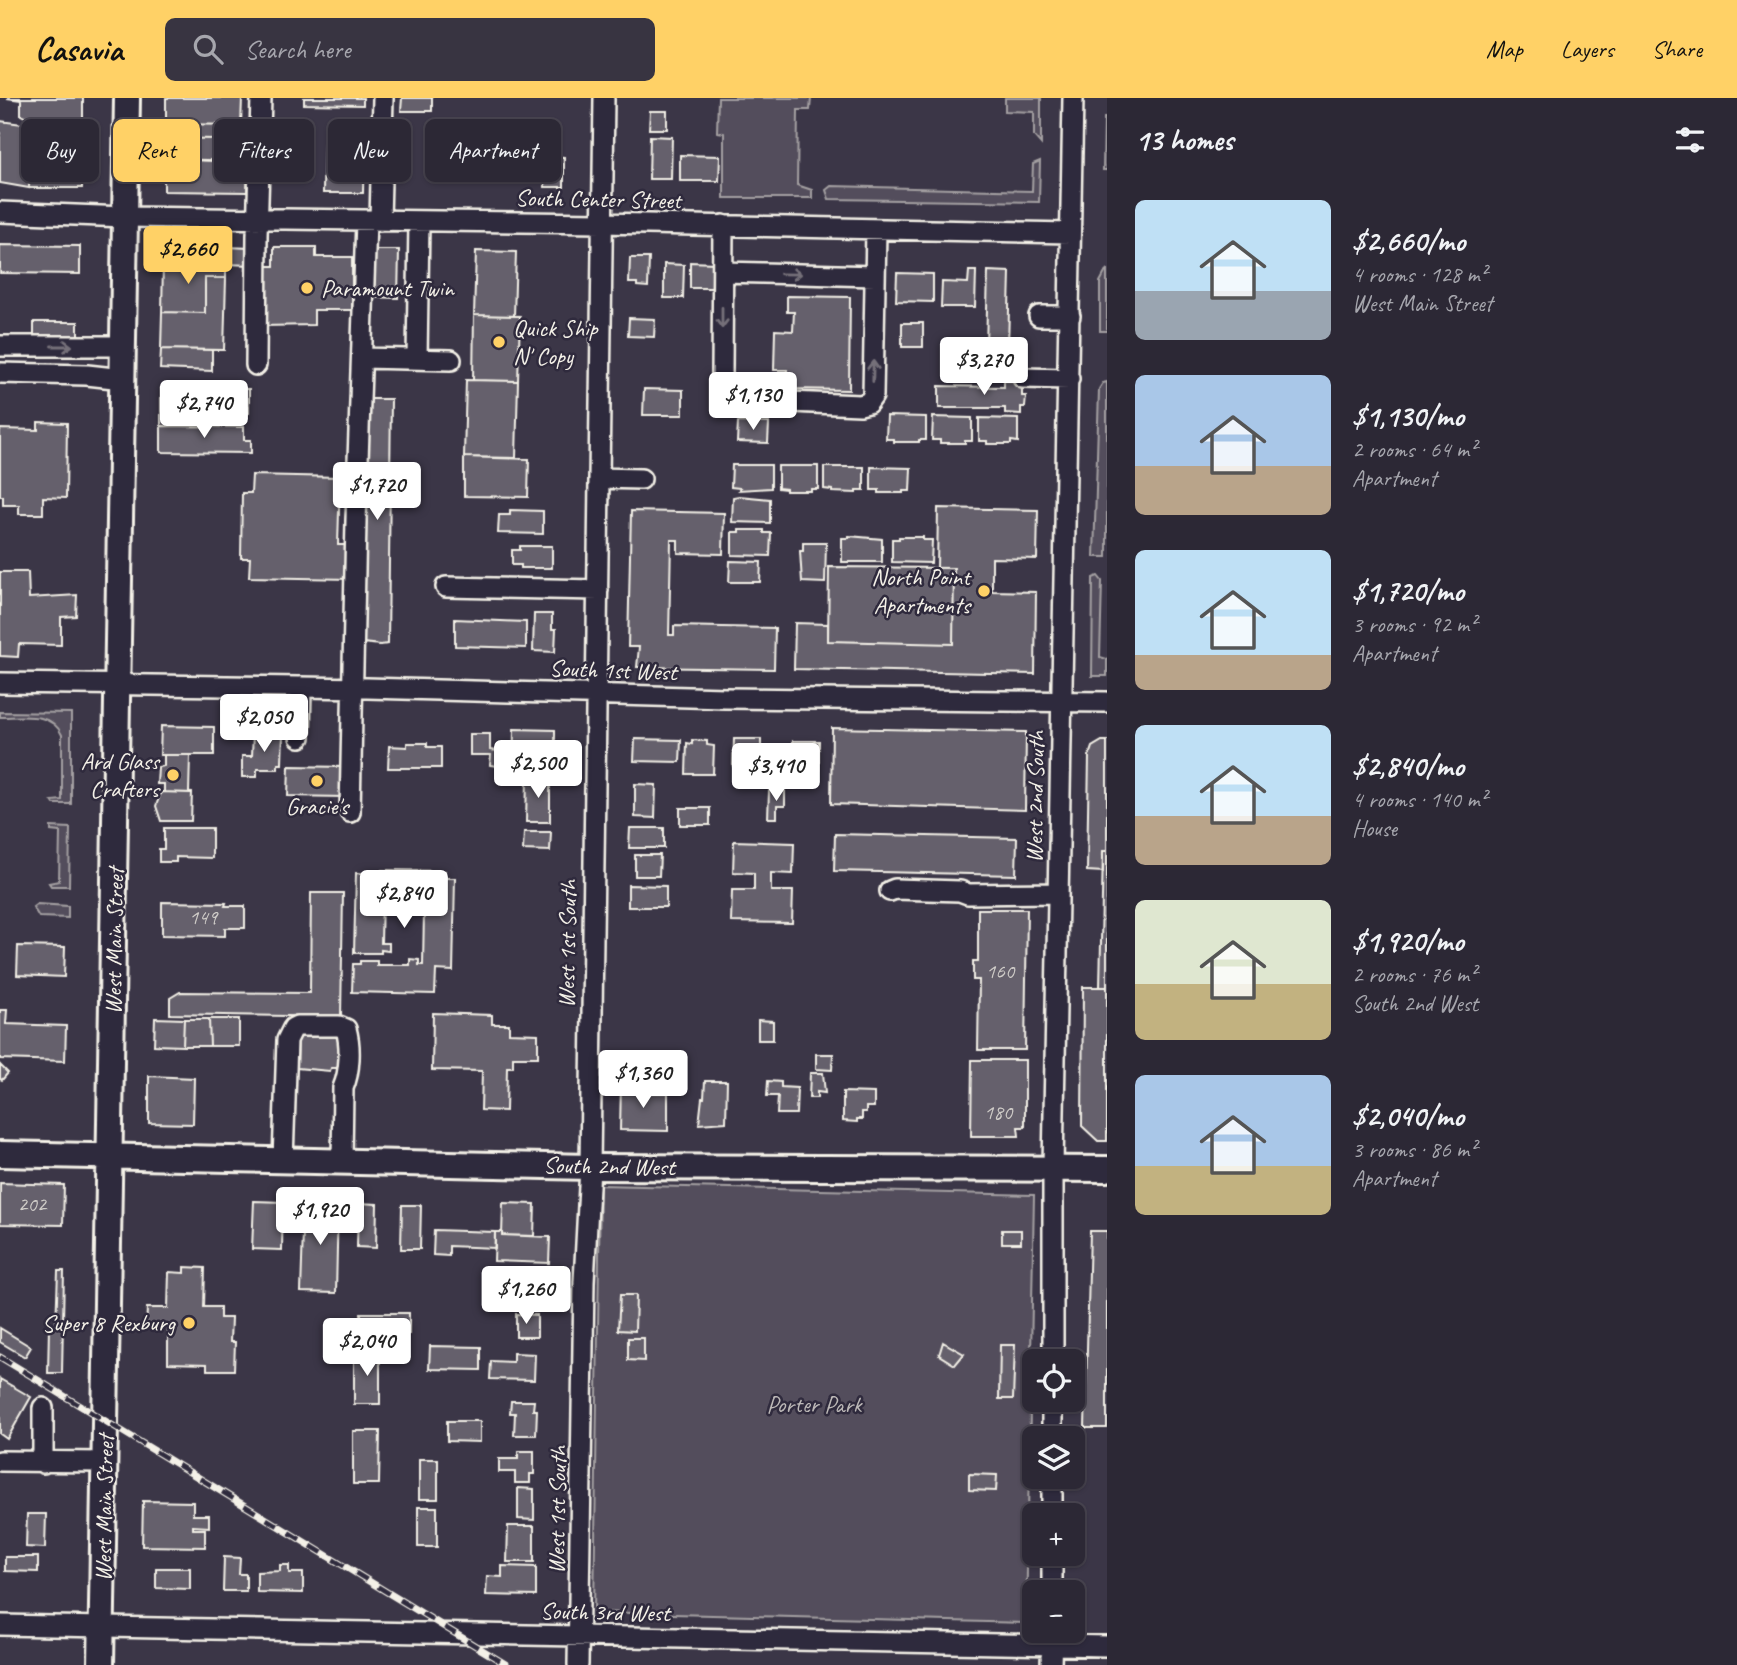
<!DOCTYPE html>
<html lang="en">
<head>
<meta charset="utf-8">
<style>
	body { margin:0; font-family:Caveat,sans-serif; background:#383441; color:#f1f3f6; height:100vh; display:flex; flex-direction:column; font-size:26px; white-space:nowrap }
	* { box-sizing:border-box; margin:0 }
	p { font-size:23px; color:#a6a6ad }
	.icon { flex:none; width:38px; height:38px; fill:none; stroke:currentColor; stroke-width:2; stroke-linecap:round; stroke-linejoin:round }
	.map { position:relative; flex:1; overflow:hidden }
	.drawer { display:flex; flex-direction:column; background:#2c2835; width:630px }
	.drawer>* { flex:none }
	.guide { position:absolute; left:21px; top:21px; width:665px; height:63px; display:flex; gap:14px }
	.fabs { position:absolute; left:1022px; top:1251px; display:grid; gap:14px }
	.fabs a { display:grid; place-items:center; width:63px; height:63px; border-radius:10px; background:#2c2835; box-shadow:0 2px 5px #0004,0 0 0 2px #484450; font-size:35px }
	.price { position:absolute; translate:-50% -60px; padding:0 16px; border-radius:7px; background:#fff; color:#222; font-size:23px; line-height:46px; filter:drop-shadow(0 2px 4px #0008) }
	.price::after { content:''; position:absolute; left:50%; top:42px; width:21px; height:16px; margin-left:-10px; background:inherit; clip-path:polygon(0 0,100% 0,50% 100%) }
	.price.current { background:#ffd166; color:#111 }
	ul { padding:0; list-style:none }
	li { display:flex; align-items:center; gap:21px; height:175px; padding:0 28px }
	li span { display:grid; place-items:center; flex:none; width:196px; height:140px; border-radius:10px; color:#555 }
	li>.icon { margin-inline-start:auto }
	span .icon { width:84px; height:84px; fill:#fffc; stroke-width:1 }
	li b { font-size:30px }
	h2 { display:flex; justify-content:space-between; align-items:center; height:84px; padding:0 28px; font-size:30px }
	.pill { padding:0 24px; border-radius:10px; background:#2c2835; box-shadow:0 2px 5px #0004,0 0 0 2px #484450; font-size:24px; line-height:63px }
	.pill.current { background:#ffd166; color:#111 }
	header { display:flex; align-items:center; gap:42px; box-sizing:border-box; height:98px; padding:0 35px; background:#ffd166; color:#111 }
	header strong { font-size:33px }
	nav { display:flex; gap:38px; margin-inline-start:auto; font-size:24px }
	.search { width:490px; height:63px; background:#383441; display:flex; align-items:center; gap:18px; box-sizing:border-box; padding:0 24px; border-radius:10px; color:#a6a6ad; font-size:26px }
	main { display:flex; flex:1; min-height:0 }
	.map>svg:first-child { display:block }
	.green { fill:#534e5c; stroke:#a4a0a2; stroke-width:2 }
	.building { fill:#65616c; stroke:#f4f1e8; stroke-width:2 }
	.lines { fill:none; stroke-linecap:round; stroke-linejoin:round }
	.minor-casing { stroke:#f4f1e8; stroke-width:24 }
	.major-casing { stroke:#f4f1e8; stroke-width:30 }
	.minor { stroke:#2f2a3d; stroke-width:19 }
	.major { stroke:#2f2a3d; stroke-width:24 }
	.rail-casing { stroke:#f4f1e8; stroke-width:7 }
	.rail { stroke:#2f2a3d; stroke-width:4.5; stroke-dasharray:13; stroke-linecap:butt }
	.oneway { stroke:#747079 }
	.poi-dot { fill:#ffd166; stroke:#2f2a3d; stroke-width:2.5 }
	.labels { text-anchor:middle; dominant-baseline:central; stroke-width:5; stroke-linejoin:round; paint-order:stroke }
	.number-label { font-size:21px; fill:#d0cdc9 }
	.street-label { font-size:24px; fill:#f4f1e8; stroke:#2f2a3d }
	.poi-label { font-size:24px; fill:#f4f1e8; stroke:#2f2a3d; text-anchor:end }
	.park-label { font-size:24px; fill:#bcb8b7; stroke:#2f2a3d }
</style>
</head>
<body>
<header>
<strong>Casavia</strong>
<div class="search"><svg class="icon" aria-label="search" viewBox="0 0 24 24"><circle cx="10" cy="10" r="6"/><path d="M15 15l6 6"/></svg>Search here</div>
<nav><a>Map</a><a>Layers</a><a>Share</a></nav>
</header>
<main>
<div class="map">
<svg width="1107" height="1567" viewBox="0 0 1107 1567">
	<rect width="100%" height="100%" fill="#3b3647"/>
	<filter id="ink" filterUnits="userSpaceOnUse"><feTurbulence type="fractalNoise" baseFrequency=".0143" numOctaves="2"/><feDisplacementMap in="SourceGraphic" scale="14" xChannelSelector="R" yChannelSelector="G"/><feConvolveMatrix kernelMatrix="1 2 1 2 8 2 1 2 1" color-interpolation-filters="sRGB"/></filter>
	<g filter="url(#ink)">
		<path class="green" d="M718 0H811L810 12H798L797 87 812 92V100H724V35L717 34Z
			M1005 0H1041V46L1034 38V14L1005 13Z
			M1104 20H1107V72H1103Z
			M1040 63 1039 104 829 101 826 92 831 88 1032 93 1033 66Z
			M1107 171V233H1100V184Z
			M1107 284V459H1094L1099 291 1103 285Z
			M1098 478 1102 483 1100 559 1107 561V578H1092L1093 480Z
			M0 614 71 615V706H54L52 703 62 702V637C52 613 22 619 0 619Z
			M51 729 70 730 69 788H51L49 785 59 783 60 734 51 733Z
			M37 806 68 808V820L39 819 33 809Z
			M600 1087 1034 1097 1026 1525 594 1514Z"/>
		<path class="building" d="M7 0H83V22H30L21 17V2Z
			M166 0H242L241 27 166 26Z
			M304 0H363V7L304 6Z
			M402 0H432V13H401Z
			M650 13H667V31H649Z
			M30 22H83L82 90H29Z
			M0 23 30 27 29 90 0 85Z
			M166 26 247 27V36L214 35V41L165 40Z
			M512 33H531V38L539 39 538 76H529V80L507 79V76H500V74L487 73 488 52H502V37H512Z
			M650 38 672 39 671 81H649Z
			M165 40 214 41 213 63 164 61Z
			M324 42 364 43 363 95H323Z
			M680 57 720 58 719 83H680Z
			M545 58 564 59V89H545Z
			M164 61 248 63 247 94 164 93Z
			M0 147 80 148V176L0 175Z
			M163 148 226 149V166L163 165Z
			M226 149 251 150V167L226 166Z
			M274 149H316V159H352V212H314V227L262 228V168H274Z
			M372 152H399L398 200 371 199Z
			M476 153 516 154 514 218 474 217Z
			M630 160H649L648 189 637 188V185H629Z
			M690 164 715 165V190H690Z
			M163 165 226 166V180H205V215L162 214Z
			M664 166 684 167 683 200H664Z
			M969 173H976L975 209H941L942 184 968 185Z
			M988 173 1010 174 1008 249H1019V263L973 262V249H986Z
			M897 175 933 176V204L896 203Z
			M205 180H226L224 252 161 251 162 214 205 215Z
			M787 198 850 199 849 292 787 291V272H774L775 232 793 233 794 214H787Z
			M474 217 520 218 518 283 473 282Z
			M629 220 655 221 654 239 628 238Z
			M34 224H78V244H34Z
			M902 225H923V249H902Z
			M161 251 212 252V273L160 271Z
			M466 282 518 283 516 360 464 359Z
			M1004 283H1022V298H1026L1025 309H1021V316L1005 315V310H939V288L1004 289Z
			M161 290 249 291V315L161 313Z
			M644 291 683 292V317H643Z
			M367 301H391L388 546 380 547 363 545Z
			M161 313 202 314V328H161Z
			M887 318 926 319V342H919V344H894V341H886Z
			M933 319 972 320V343H965V345H940V342H932Z
			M979 320 1018 321V344L1011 343V346H987V343H979Z
			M38 324 67 325 66 400 43 399V416H19V407H3V398H0V331L38 332Z
			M738 324 769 325 768 345 737 344Z
			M161 328 244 329V342H251V355L161 354Z
			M464 359 529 361 528 399 464 398Z
			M732 367H771V390L739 392 740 390 731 389Z
			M778 368H818V391H811V393H786V391L778 390Z
			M824 369H864V392H856V395L832 394V392L824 391Z
			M871 369 911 370 910 393H903V395H879V392H871Z
			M252 377 340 379 338 447H351L350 481 249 479 250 460H241L242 395H251Z
			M739 398 770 401V425L732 424 733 399Z
			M938 410 1038 412 1037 461 992 460V493L1036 494 1035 576 794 571 795 525 828 526V543L953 546 954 470H937Z
			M510 412 543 413V436L498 435 499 417H510Z
			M631 413 724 415 723 456 678 455V442H671L669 537H674V528L775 530 774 571 637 569 639 549H628Z
			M739 432H764V435H771L770 458 732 457V434H739Z
			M849 438 882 441V464H842V440H849Z
			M899 439H923V442H932L931 465 892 464V441H899Z
			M803 445H826L825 485 802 484 800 453H803Z
			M520 448H552V470H521V467H512V452H520Z
			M730 463 761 464 760 484H729Z
			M829 469 954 470 953 546 828 543Z
			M0 474H28L29 500 77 497 76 518 61 519V547L19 546 18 559 0 558Z
			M534 516H552V531H556L555 554 533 553Z
			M455 521 526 524V550L455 548Z
			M161 628 214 629V657H160Z
			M832 630 1026 634 1025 712 831 706Z
			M514 631 555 632V654L531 653V678H513Z
			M253 635H283L282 666H278V671H257V679H242V658H252Z
			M470 636H490V652L498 653V668L490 667 491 657H470Z
			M635 641 681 642 680 664 634 663Z
			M734 641H761V669L733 668Z
			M692 642 707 643V647L714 648 713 676H686L687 645 692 646Z
			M793 643H819V678H793Z
			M1102 643H1107V753H1103V774L1087 773 1089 658 1092 649Z
			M407 645H427V649H441V670H388L389 648 407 649Z
			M164 657H190L189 695 161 694H164V686H157L158 669 164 668Z
			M289 668 346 669 345 699 288 698Z
			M527 680 550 681V724H526Z
			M635 686 656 687 655 720 635 719Z
			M769 693H785V708H777V720H768Z
			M161 694 192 695 191 723H161L156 708Z
			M680 710H710V727H680Z
			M164 730H212V760L176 759V764H159V751H164Z
			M630 730H664V750H629Z
			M524 734H551L550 753 523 752Z
			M835 736 1017 740 1016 777 834 773Z
			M734 743 794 745 793 776 771 775V793H793L792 825 731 824 732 792H754V775L733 774Z
			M1103 753H1107V889H1100Z
			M635 757H660L659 778H635Z
			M382 772 445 773V780H455L453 873 436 872 435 896 352 894 353 866H360V863H377V867H410V861L419 862V867H423L424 813 419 812V804H425V800L396 799 395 805H388V799H382L381 845H389V853L381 852V855H354L356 775 378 776V784H382Z
			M628 787 666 788V809H628Z
			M311 795H343L341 919 170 916V900L180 894 310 895Z
			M162 804 226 805 225 808H245V830H225V838L162 837Z
			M978 811H1027L1025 952H978L979 882H973V863H978Z
			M18 848 65 849 64 879 17 877Z
			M1083 889H1107V1043H1098L1082 1028Z
			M0 912H7L6 926 66 928 65 963 0 961Z
			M433 915 492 917V926H509V935L538 936V959H513V969H507L506 1013 481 1012 482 973 432 972Z
			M155 920 184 921 183 948 154 947Z
			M184 921H209L210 948H183Z
			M209 921H239V948H210Z
			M758 922 773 923V942H758Z
			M298 936 342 937 349 970H331L330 973 297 970Z
			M816 956H833L832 972 816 971Z
			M972 962H1025V1029H1018L1019 1038H971Z
			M0 967 8 975 2 982 0 981Z
			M810 975H823L825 995 817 994V1000H809Z
			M149 978 194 980 193 1026 149 1025Z
			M705 983H727L726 1024 699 1026 702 1000H704Z
			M768 983 781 984V989L797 990 796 1016H777L778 998H767Z
			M621 985H639V995H668V1033L620 1032Z
			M843 994 874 995V1009H866V1014H862V1021H857V1024L843 1023Z
			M0 1085 64 1087 63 1127 0 1126Z
			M254 1103 283 1104 282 1152 252 1151Z
			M304 1103 338 1104 336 1195 301 1194Z
			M358 1105 377 1106 376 1150 357 1149Z
			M503 1105 535 1106 534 1138 502 1137Z
			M402 1107H421L420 1151H401Z
			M434 1132 495 1134V1150L449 1148V1158L433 1157Z
			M1002 1132H1021V1145H1002Z
			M1090 1133H1107V1330H1085Z
			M495 1134H502V1137L550 1139 549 1165 494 1163Z
			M184 1169 205 1170 204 1209H220V1220H231L230 1244H235L234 1272H207V1266L168 1265V1230H146L147 1210H168L169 1174 184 1175Z
			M58 1173H64L62 1275H48L49 1229H56Z
			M517 1173H536V1181H539V1196H530V1204H512L513 1193H517Z
			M620 1197H636L635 1233 618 1232Z
			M361 1215H409V1236H361Z
			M516 1216 537 1217V1239H516Z
			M0 1230 31 1249 25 1259 0 1244Z
			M628 1240H644V1263L628 1262Z
			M943 1244 964 1256 955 1267 939 1257Z
			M1000 1247H1015L1013 1301H999Z
			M430 1248 481 1249V1272L429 1271Z
			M354 1253H380V1306H354Z
			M513 1255 535 1256 534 1282 490 1281 491 1263 513 1264Z
			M0 1281 31 1299 7 1341 0 1336Z
			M511 1303H534L533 1312H537L536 1337H514L515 1315H510Z
			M447 1323H480V1344L447 1343Z
			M353 1333H380L379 1386H353Z
			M518 1353H534V1376H530V1385H515V1374H499V1361H518Z
			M419 1361H438V1401H419Z
			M969 1376 997 1377 996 1393 969 1392Z
			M518 1390 534 1391V1422L518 1421Z
			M143 1403 193 1404V1417H209V1429L193 1428V1431H205V1449L142 1448Z
			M418 1409H437V1449H418Z
			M27 1416H46L45 1450 26 1449Z
			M508 1428H534V1464H507Z
			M5 1459H38V1474L5 1473Z
			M224 1459 240 1460 239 1476H246V1493H223Z
			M280 1467H289V1475H303V1495L257 1494V1474L280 1473Z
			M502 1468 536 1469V1498L486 1497 487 1478 502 1479Z
			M156 1470H190V1491L156 1490Z"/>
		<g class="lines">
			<defs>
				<path id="minor" d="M0 114 125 119 602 125 1070 135
					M380 123 383 0
					M723 127 722 277 725 289 742 302 860 307 868 305 873 298 876 131
					M723 174 875 178
					M1039 218H1070
					M0 248H123
					M362 260 451 262
					M417 261 419 124
					M256 267 257 138 261 0
					M0 275 87 277 123 281
					M1023 280 1069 281
					M599 380 641 381
					M446 489 598 492
					M0 585 367 590 725 600 1107 604
					M300 639 301 589
					M350 714 356 423 366 123
					M890 793 895 791 960 793 968 796 1058 795
					M283 1063 287 942 293 930 297 928H339L346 931C351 948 350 974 343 990L342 1064
					M1053 1264V1069L1073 0
					M1052 1340V1302
					M0 1363 105 1364
					M43 1365V1310
					M1052 1418V1379
					M1052 1494V1456
					M0 1527 1107 1548
					M578 1567 584 1184 590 1069 604 0
					M1051 1567 1052 1533"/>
				<path id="major" d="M0 1056 590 1069 1107 1071
					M101 1567 127 0"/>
			</defs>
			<use href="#minor" class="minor-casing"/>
			<use href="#major" class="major-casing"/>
			<use href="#minor" class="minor"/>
			<use href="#major" class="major"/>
			<defs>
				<path id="rail" d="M0 1259 507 1567"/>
			</defs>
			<use href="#rail" class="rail-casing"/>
			<use href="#rail" class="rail"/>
		</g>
		<defs><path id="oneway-shaft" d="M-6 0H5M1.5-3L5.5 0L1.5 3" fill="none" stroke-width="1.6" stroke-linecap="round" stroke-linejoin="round" transform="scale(1.75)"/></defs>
		<g class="oneway">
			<use href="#oneway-shaft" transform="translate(791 176) rotate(1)"/>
			<use href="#oneway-shaft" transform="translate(722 220) rotate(90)"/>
			<use href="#oneway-shaft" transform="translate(62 248)"/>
			<use href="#oneway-shaft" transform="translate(873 273) rotate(-89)"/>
		</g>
	</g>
	<g class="poi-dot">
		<circle cx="307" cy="190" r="7"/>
		<circle cx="499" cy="244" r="7"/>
		<circle cx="984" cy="493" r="7"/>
		<circle cx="173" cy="677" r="7"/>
		<circle cx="317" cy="683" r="7"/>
		<circle cx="189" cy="1225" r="7"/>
	</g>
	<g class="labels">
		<g class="number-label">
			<text x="203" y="819">149</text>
			<text x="1000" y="873">160</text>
			<text x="998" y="1014">180</text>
			<text x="32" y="1106">202</text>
		</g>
		<g class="street-label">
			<text transform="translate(598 101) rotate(1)">South Center Street</text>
			<text transform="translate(613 572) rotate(2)">South 1st West</text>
			<text transform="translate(1035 699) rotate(-89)">West 2nd South</text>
			<text transform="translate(114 843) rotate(-89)">West Main Street</text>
			<text transform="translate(567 846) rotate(-89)">West 1st South</text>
			<text transform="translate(609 1068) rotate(1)">South 2nd West</text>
			<text transform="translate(104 1410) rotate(-89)">West Main Street</text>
			<text transform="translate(557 1412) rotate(-89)">West 1st South</text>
			<text transform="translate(605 1514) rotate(1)">South 3rd West</text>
		</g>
		<g class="poi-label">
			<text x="321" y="190" text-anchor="start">Paramount Twin</text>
			<text x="513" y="230" text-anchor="start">Quick Ship<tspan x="513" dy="28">N' Copy</tspan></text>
			<text x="970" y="479">North Point<tspan x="970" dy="28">Apartments</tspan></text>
			<text x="159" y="663">Ard Glass<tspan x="159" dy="28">Crafters</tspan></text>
			<text x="317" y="708" text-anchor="middle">Gracie's</text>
			<text x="175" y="1225">Super 8 Rexburg</text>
		</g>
		<g class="park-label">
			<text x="814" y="1306">Porter Park</text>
		</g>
	</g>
</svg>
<div class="fabs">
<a><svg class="icon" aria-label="locate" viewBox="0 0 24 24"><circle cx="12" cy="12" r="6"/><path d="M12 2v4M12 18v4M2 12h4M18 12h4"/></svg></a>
<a><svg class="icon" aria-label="layers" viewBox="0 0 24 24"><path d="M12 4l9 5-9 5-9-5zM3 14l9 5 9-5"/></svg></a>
<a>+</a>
<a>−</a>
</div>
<b class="price current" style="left:188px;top:188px">$2,660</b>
<b class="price" style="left:984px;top:299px">$3,270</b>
<b class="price" style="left:753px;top:334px">$1,130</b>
<b class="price" style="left:204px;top:342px">$2,740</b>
<b class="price" style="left:377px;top:424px">$1,720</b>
<b class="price" style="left:264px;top:656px">$2,050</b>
<b class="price" style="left:538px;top:702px">$2,500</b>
<b class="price" style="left:776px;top:705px">$3,410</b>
<b class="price" style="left:404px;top:832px">$2,840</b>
<b class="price" style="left:643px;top:1012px">$1,360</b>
<b class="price" style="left:320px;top:1149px">$1,920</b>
<b class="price" style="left:526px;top:1228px">$1,260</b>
<b class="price" style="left:367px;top:1280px">$2,040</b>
<div class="guide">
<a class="pill">Buy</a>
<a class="pill current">Rent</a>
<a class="pill">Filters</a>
<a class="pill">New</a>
<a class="pill">Apartment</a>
</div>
</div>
<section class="drawer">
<h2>13 homes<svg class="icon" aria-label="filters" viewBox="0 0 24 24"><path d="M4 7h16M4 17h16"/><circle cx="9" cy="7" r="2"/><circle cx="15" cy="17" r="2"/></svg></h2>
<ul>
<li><span style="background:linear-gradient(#bfe0f5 65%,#9aa5b1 0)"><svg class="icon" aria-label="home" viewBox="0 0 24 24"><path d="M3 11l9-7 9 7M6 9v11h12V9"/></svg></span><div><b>$2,660/mo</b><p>4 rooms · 128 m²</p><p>West Main Street</p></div></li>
<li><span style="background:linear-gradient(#a9c7e8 65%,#b9a48a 0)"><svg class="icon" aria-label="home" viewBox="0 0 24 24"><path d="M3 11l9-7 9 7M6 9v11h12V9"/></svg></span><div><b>$1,130/mo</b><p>2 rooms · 64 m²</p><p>Apartment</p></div></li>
<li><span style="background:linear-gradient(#bfe0f5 75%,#b9a48a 0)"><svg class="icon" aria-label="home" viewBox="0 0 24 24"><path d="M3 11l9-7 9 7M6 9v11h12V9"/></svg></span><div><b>$1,720/mo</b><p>3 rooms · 92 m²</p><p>Apartment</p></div></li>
<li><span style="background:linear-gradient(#bfe0f5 65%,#b9a48a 0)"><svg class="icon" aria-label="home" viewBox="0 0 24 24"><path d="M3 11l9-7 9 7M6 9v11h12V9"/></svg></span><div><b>$2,840/mo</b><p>4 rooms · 140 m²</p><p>House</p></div></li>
<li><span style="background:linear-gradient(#dfe7d0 60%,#c2b280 0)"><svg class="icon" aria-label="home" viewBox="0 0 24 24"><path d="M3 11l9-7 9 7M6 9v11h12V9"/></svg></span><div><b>$1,920/mo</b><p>2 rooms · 76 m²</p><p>South 2nd West</p></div></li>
<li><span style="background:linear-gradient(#a9c7e8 65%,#c2b280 0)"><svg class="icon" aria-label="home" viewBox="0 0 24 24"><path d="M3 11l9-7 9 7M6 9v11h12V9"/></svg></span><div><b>$2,040/mo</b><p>3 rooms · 86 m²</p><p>Apartment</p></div></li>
</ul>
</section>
</main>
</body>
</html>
